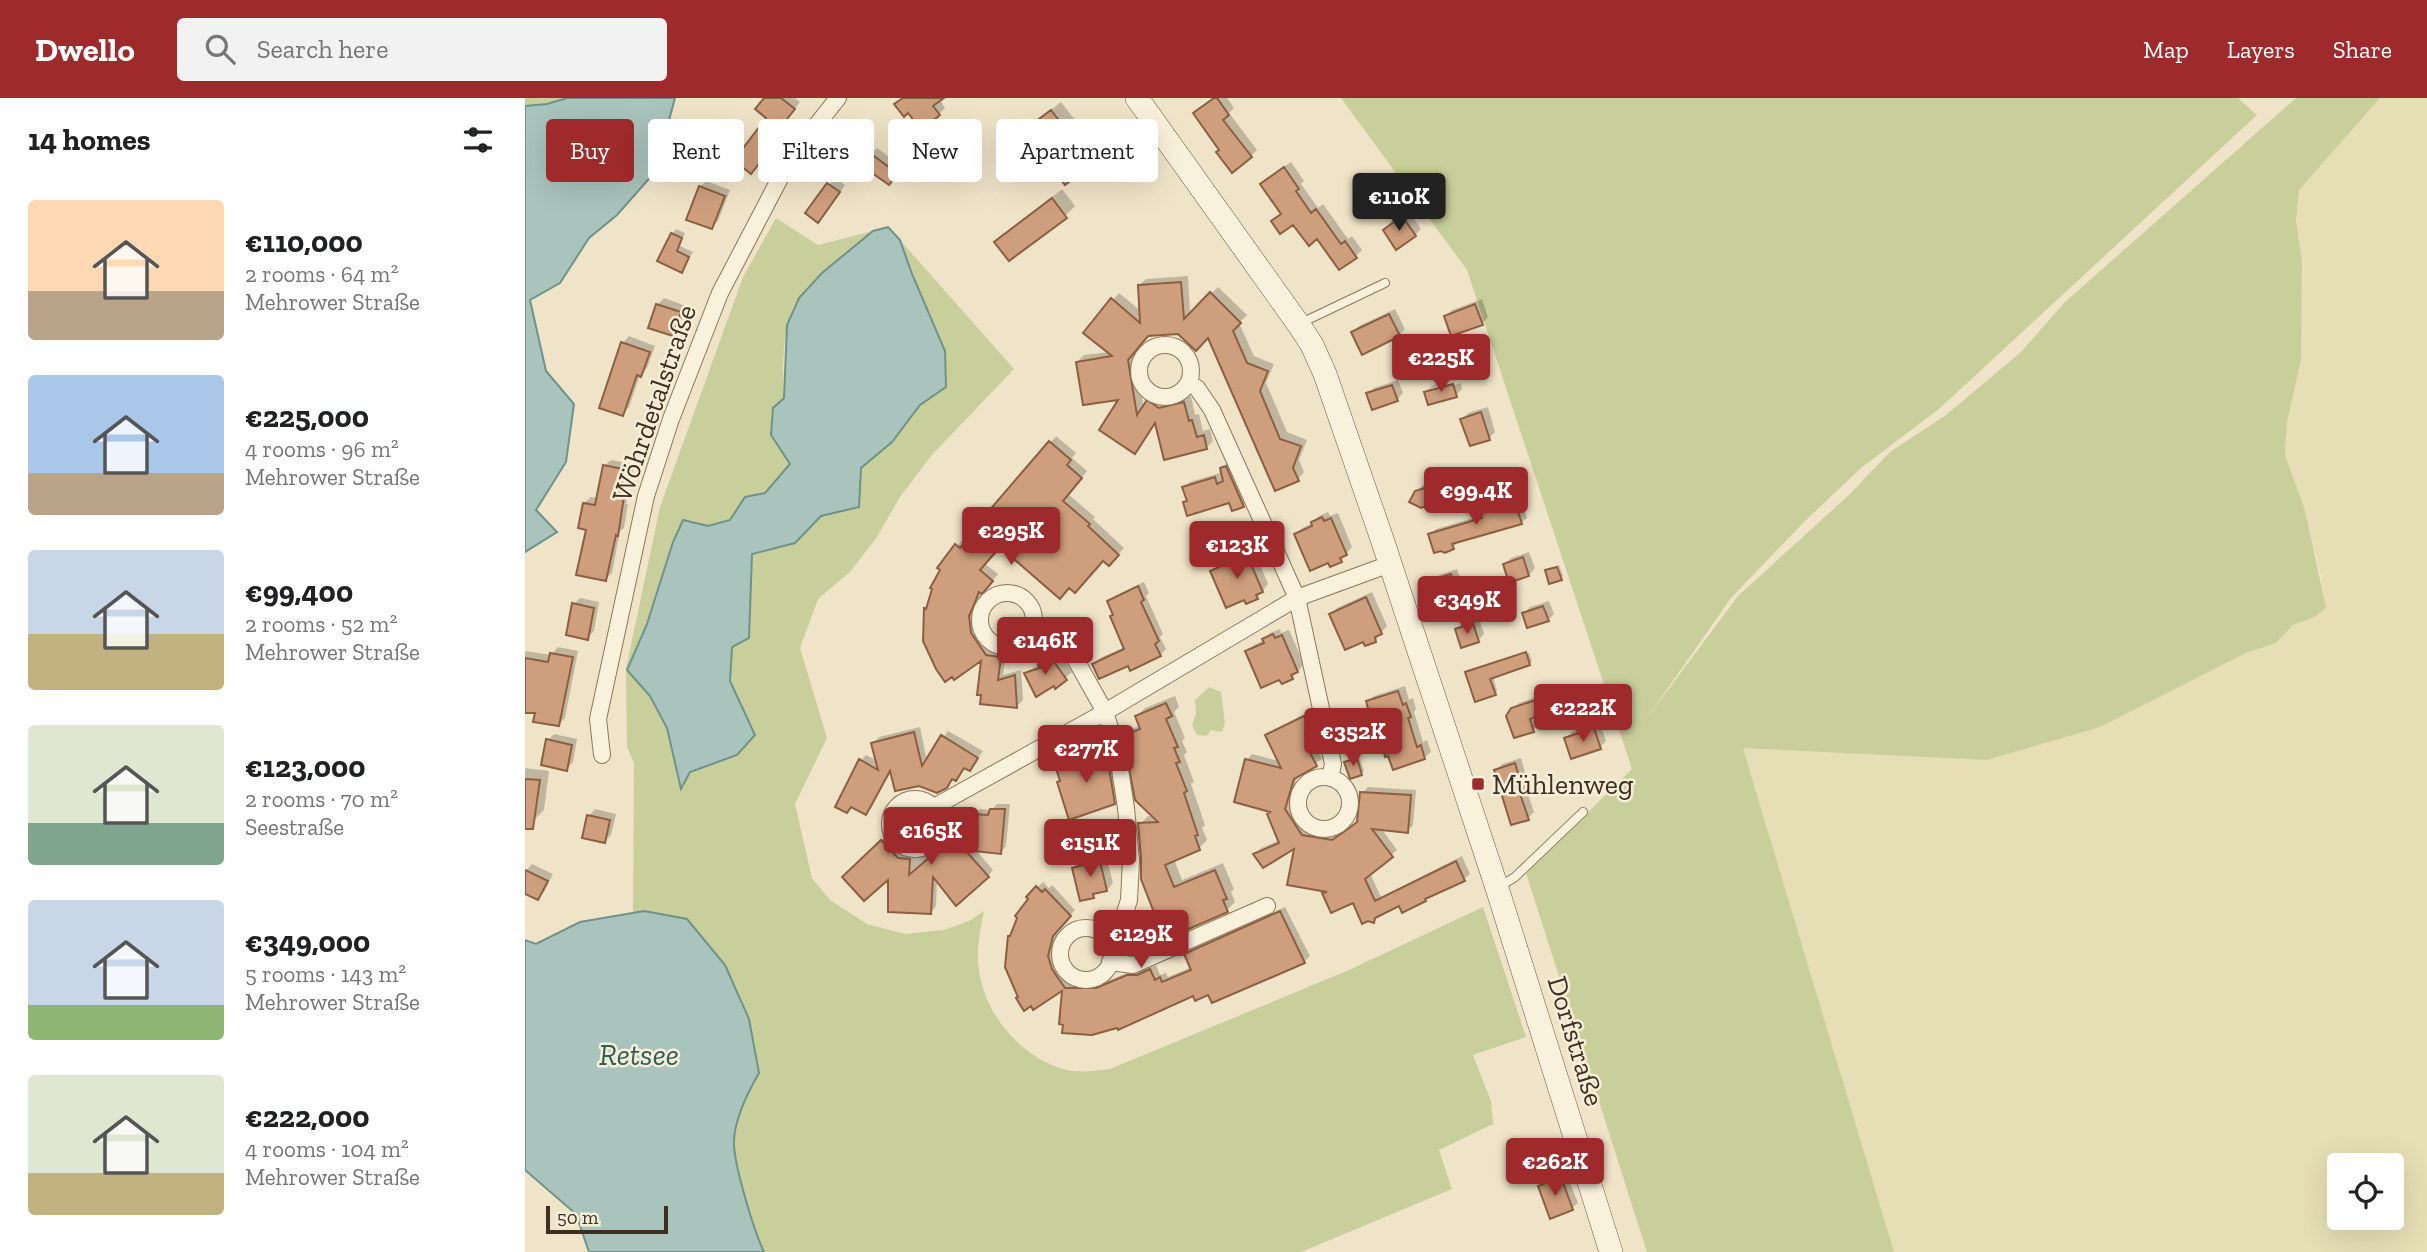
<!DOCTYPE html>
<html lang="en">
<head>
<meta charset="utf-8">
<style>
	body { margin:0; font-family:"Zilla Slab",serif; background:#f2f2f2; color:#202124; height:100vh; display:flex; flex-direction:column; font-size:26px; white-space:nowrap }
	* { box-sizing:border-box; margin:0 }
	p { font-size:23px; color:#757577 }
	.icon { flex:none; width:38px; height:38px; fill:none; stroke:currentColor; stroke-width:2; stroke-linecap:round; stroke-linejoin:round }
	.map { position:relative; flex:1; overflow:hidden }
	.drawer { display:flex; flex-direction:column; background:#fff; width:525px }
	.drawer>* { flex:none }
	.guide { position:absolute; left:21px; top:21px; width:665px; height:63px; display:flex; gap:14px }
	.controls { position:absolute; left:1802px; top:1055px; display:grid; gap:14px }
	.controls a { display:grid; place-items:center; width:77px; height:77px; border-radius:7px; background:#fff; box-shadow:0 7px 28px #0002; font-size:35px }
	.scale { position:absolute; left:21px; bottom:18px; width:122px; box-sizing:border-box; padding-left:7px; border:4px solid #3d2e20; border-top:0; font-size:19px; line-height:24px; white-space:nowrap; color:#3d2e20; -webkit-text-stroke:5px #f7eed8; paint-order:stroke }
	.price { position:absolute; translate:-50% -60px; padding:0 16px; border-radius:7px; background:#9e2a2b; color:#fff; font-size:23px; line-height:46px; filter:drop-shadow(0 2px 4px #0008) }
	.price::after { content:''; position:absolute; left:50%; top:42px; width:21px; height:16px; margin-left:-10px; background:inherit; clip-path:polygon(0 0,100% 0,50% 100%) }
	.price.on { background:#222; color:#fff }
	ul { padding:0; list-style:none }
	li { display:flex; align-items:center; gap:21px; height:175px; padding:0 28px }
	li span { display:grid; place-items:center; flex:none; width:196px; height:140px; border-radius:7px; color:#555 }
	li>.icon { margin-inline-start:auto }
	span .icon { width:84px; height:84px; fill:#fffc; stroke-width:1 }
	li b { font-size:30px }
	h2 { display:flex; justify-content:space-between; align-items:center; height:84px; padding:0 28px; font-size:30px }
	.pill { padding:0 24px; border-radius:7px; background:#fff; box-shadow:0 7px 28px #0002; font-size:24px; line-height:63px }
	.pill.on { background:#9e2a2b; color:#fff }
	header { display:flex; align-items:center; gap:42px; box-sizing:border-box; height:98px; padding:0 35px; background:#9e2a2b; color:#fff }
	header strong { font-size:33px }
	nav { display:flex; gap:38px; margin-inline-start:auto; font-size:24px }
	.search { width:490px; height:63px; background:#f2f2f2; display:flex; align-items:center; gap:18px; box-sizing:border-box; padding:0 24px; border-radius:7px; color:#757577; font-size:26px }
	main { display:flex; flex:1; min-height:0 }
	.map>svg:first-child { display:block }
	.farmland { fill:#e6deb5; fill-rule:evenodd }
	.green { fill:#c9cf9b }
	.water { fill:#a9c4bc; stroke:#6f938a; stroke-width:2 }
	.shadow { fill:#0003 }
	.building { fill:#cf9f7d; stroke:#8d5f41; stroke-width:2 }
	.lines { fill:none; stroke-linecap:round; stroke-linejoin:round }
	.service-casing { stroke:#8d765c; stroke-width:10 }
	.minor-casing { stroke:#8d765c; stroke-width:18 }
	.secondary-casing { stroke:#6f573f; stroke-width:24 }
	.service { stroke:#faf1dc; stroke-width:8 }
	.minor { stroke:#faf1dc; stroke-width:16 }
	.secondary { stroke:#faf1dc; stroke-width:23 }
	.poi-dot { fill:#9e2a2b; stroke:#f7eed8; stroke-width:2.5 }
	.labels { text-anchor:middle; dominant-baseline:central; stroke-width:5; stroke-linejoin:round; paint-order:stroke }
	.street-label { font-size:28px; fill:#3d2e20; stroke:#f7eed8 }
	.poi-label { font-size:28px; fill:#3d2e20; stroke:#f7eed8; text-anchor:start }
	.water-label { font-size:30px; font-style:italic; fill:#2f5d5a; stroke:#f7eed8 }
</style>
</head>
<body>
<header>
<strong>Dwello</strong>
<div class="search"><svg class="icon" aria-label="search" viewBox="0 0 24 24"><circle cx="10" cy="10" r="6"/><path d="M15 15l6 6"/></svg>Search here</div>
<nav><a>Map</a><a>Layers</a><a>Share</a></nav>
</header>
<main>
<section class="drawer">
<h2>14 homes<svg class="icon" aria-label="filters" viewBox="0 0 24 24"><path d="M4 7h16M4 17h16"/><circle cx="9" cy="7" r="2"/><circle cx="15" cy="17" r="2"/></svg></h2>
<ul>
<li><span style="background:linear-gradient(#ffd9b3 65%,#b9a48a 0)"><svg class="icon" aria-label="home" viewBox="0 0 24 24"><path d="M3 11l9-7 9 7M6 9v11h12V9"/></svg></span><div><b>€110,000</b><p>2 rooms · 64 m²</p><p>Mehrower Straße</p></div></li>
<li><span style="background:linear-gradient(#a9c7e8 70%,#b9a48a 0)"><svg class="icon" aria-label="home" viewBox="0 0 24 24"><path d="M3 11l9-7 9 7M6 9v11h12V9"/></svg></span><div><b>€225,000</b><p>4 rooms · 96 m²</p><p>Mehrower Straße</p></div></li>
<li><span style="background:linear-gradient(#c9d6e8 60%,#c2b280 0)"><svg class="icon" aria-label="home" viewBox="0 0 24 24"><path d="M3 11l9-7 9 7M6 9v11h12V9"/></svg></span><div><b>€99,400</b><p>2 rooms · 52 m²</p><p>Mehrower Straße</p></div></li>
<li><span style="background:linear-gradient(#dfe7d0 70%,#7fa58c 0)"><svg class="icon" aria-label="home" viewBox="0 0 24 24"><path d="M3 11l9-7 9 7M6 9v11h12V9"/></svg></span><div><b>€123,000</b><p>2 rooms · 70 m²</p><p>Seestraße</p></div></li>
<li><span style="background:linear-gradient(#c9d6e8 75%,#8fb573 0)"><svg class="icon" aria-label="home" viewBox="0 0 24 24"><path d="M3 11l9-7 9 7M6 9v11h12V9"/></svg></span><div><b>€349,000</b><p>5 rooms · 143 m²</p><p>Mehrower Straße</p></div></li>
<li><span style="background:linear-gradient(#dfe7d0 70%,#c2b280 0)"><svg class="icon" aria-label="home" viewBox="0 0 24 24"><path d="M3 11l9-7 9 7M6 9v11h12V9"/></svg></span><div><b>€222,000</b><p>4 rooms · 104 m²</p><p>Mehrower Straße</p></div></li>
</ul>
</section>
<div class="map">
<svg width="1902" height="1154" viewBox="0 0 1902 1154">
	<rect width="100%" height="100%" fill="#f0e4c8"/>
	<path class="farmland" d="M1855 0H1902V1154H1369L1218 649 1462 662 1515 644 1721 555 1751 545 1768 527 1789 519 1800 510 1797 482 1780 412 1760 357 1762 325 1776 262 1777 163 1771 123 1774 92ZM1815 1068H1867V1120H1815Z"/>
	<path class="green" d="M0 0H42L22 6 0 8Z
		M816 0H1713L1732 17 1414 311 1336 370 1280 423 1206 500 1122 620 1213 498 1325 396 1365 354 1421 317 1496 254 1540 204 1771 0H1855L1774 92 1771 123 1777 163 1776 262 1762 324 1760 357 1780 412 1801 510 1789 519 1768 527 1751 545 1721 555 1575 629 1462 662 1218 650 1369 1154H1122L1001 775 1107 671 942 172Z
		M251 120 293 147 348 133C324 154 297 172 276 197 247 233 261 323 266 366L240 395 220 399 205 422 183 428 157 423 148 444 122 526 102 571 125 598 142 630 156 690 165 674 212 657 230 637 204 583 207 549 224 493 227 456 270 445 296 418 334 409 336 370 367 344 395 307 421 289 375 142 489 271 406 358 375 399 352 439 325 474 293 501 275 550 302 640 270 706 287 780 305 802 342 826 380 836 419 832 444 823 459 813C455 833 451 852 454 872 459 914 493 955 532 969 549 976 568 973 585 971L824 872 958 809 1001 939 948 957 966 1003 968 1026 914 1052 927 1091 776 1154H239C229 1133 210 1070 209 1047 208 1024 223 994 234 975L119 813 108 815 109 665 102 649 101 571 135 409 218 179Z
		M684 589 696 594 700 625 697 634 686 632 682 638 672 637 667 627 671 616 670 602Z"/>
	<path class="water" d="M42 0H150L130 74 92 117 64 140 35 185 5 202 21 273 49 306 41 364 11 412 32 434 0 454V8L22 6Z
		M363 129 375 142 387 176 420 253 421 289 395 307 367 344 336 370 334 409 296 418 270 445 227 456 224 540 207 549 205 583 230 637 212 657 165 674 156 691 142 630 125 598 102 572 122 526 148 444 158 422 183 428 205 422 220 399 240 395 265 366 246 337 248 310 259 300 262 227 274 200 297 175 348 133Z
		M119 813 162 821 200 867 224 921 234 975C223 994 208 1024 209 1047 210 1070 229 1133 239 1154H64L51 1116 0 1072V842L11 846 55 824Z"/>
	<path class="shadow" d="M241 0H270L275 4 244 42 249 45 232 67 244 20Z
		M378 0H414L420 10 414 16Z
		M689 0H702L709 10 704 15 732 52 726 58 696 52Z
		M536 4 576 55 566 65 511 24Z
		M352 50 378 69 370 79 346 56Z
		M766 64 779 83 776 86 793 110 798 106 823 141 827 138 837 152 831 158 769 124 748 123 757 115 744 80Z
		M310 80 320 87 299 116 282 115Z
		M181 83 205 92 193 123 187 129 175 89Z
		M537 91 550 108 540 118 472 144Z
		M884 113 896 131 890 137 860 132Z
		M151 131 160 135 155 148 168 154 157 173 147 136Z
		M663 178 665 217 693 189 722 217 714 225 729 258 749 266 741 285 762 334 782 342 774 362 779 374 773 381 684 237 654 234 623 236 609 253 619 311 642 314 625 302 631 297 641 304 666 298 670 317 674 316 678 333 685 331 688 343 681 350 632 324 610 354 597 300 552 264 559 257 584 254 588 202 594 195 616 213 614 188 621 181Z
		M139 200 161 208 154 230 147 236 125 228 133 206Z
		M957 201 963 219 957 226 921 218 927 212Z
		M870 211 880 231 874 237 828 234 834 228Z
		M104 238 130 248 122 270 115 277 104 309 98 316V245Z
		M934 280 906 290V294L936 285 937 291 931 297 901 295 907 288Z
		M873 282 878 295 872 302 843 296 849 290Z
		M963 309 970 334 964 340 937 321 943 315Z
		M531 338 551 355 547 360 562 373 543 396 570 419 568 421 599 450 590 460 579 461 475 447 459 465 473 476 453 501 449 511 451 529 467 551 481 553 478 577 496 572 498 602 492 608 458 596 459 560 400 511 417 471 415 469 438 441 442 445Z
		M86 362 109 366 101 406H103L99 430 95 433 87 475 80 481 63 430 59 405 66 399 73 400 79 368Z
		M702 365 723 402 718 408 706 403 660 405 663 402 659 390 665 384 698 374 697 371Z
		M915 381 920 396 914 402 891 394 898 387Z
		M995 400 1002 420 996 425 933 443 928 450 905 437 911 431 958 417 955 409 961 404 970 401 972 408Z
		M803 414 805 418 813 415 827 449 816 462 771 436 777 430 788 425 794 418Z
		M719 451 721 455 729 452 743 486 732 500 687 473 693 467 704 462 710 455Z
		M1004 454 1010 470 1004 477 980 466 986 460Z
		M1034 467 1038 478 1036 481 1022 473Z
		M932 471 938 489 931 496 908 483 914 477Z
		M619 484 624 495 621 498 638 536 635 539 641 551 635 557 604 566H569L575 560 600 549 584 504 590 498Z
		M847 494 862 528 850 542 806 516 812 510Z
		M55 500 74 504 69 533 62 540 49 506Z
		M1024 503 1029 516 1023 522 999 515 1005 509Z
		M954 520 959 536 953 543 932 531 938 525Z
		M557 522 563 535 561 537 544 529Z
		M755 531 756 535 764 532 779 566 767 580 723 553 729 547 739 542 745 535Z
		M33 549 53 553 40 620 33 627 18 583 0 580V553L26 557Z
		M532 553 547 574 531 588 501 575Z
		M1004 555 1007 563 1004 566 968 578 972 593 970 596 943 575Z
		M880 588 884 602 888 600 891 611 889 614 898 644 902 642 906 654 899 660 851 614 843 604 849 598Z
		M1017 597 1021 609 1011 616 1014 626 1008 632 987 611 994 605Z
		M650 598 654 609 649 614 660 640 657 643 662 654 659 657 669 684 666 686 680 727 677 730 682 742 674 750 649 761 657 782 698 765 709 791 706 794 710 804 702 812 635 837 638 834 615 726 623 718 629 717 600 638 609 630 616 627 612 618 620 610Z
		M785 613 791 624 785 630 791 642 788 645 797 661 773 676 765 704 783 732 814 737 834 723 837 695 843 689 891 692 888 727 882 733 856 730 872 752 845 775 856 799 937 758 945 776 939 781 906 796 900 802 875 806 854 817 848 823 829 803 800 796 803 792 771 748 730 756 736 750 755 742 748 712 722 662 727 656 754 663 742 638 748 632Z
		M1075 625 1081 643 1075 649 1041 640 1047 634Z
		M395 629 402 663 423 633 458 653 445 671 440 669 436 675 421 688 366 672 347 709 341 715 327 708 322 713 336 662 341 657 353 663 348 645 354 639Z
		M29 636 52 641 48 664 41 671 23 642Z
		M586 648 595 698 589 704 533 670 538 664Z
		M834 659 839 673 836 675 821 665Z
		M996 660 1000 674 997 678 1009 714 1003 720 971 672 977 666Z
		M0 670 24 673 19 712 9 722 0 721Z
		M472 706H485L481 748 476 754 450 751 468 772 463 778 412 782 411 808 406 814 365 778 320 779 362 737 379 755 409 756 428 741 430 719 435 713 451 715 455 711 466 712Z
		M70 711 91 716 86 737 80 743 64 718Z
		M580 754 588 785 582 792 573 793 568 798 549 770 569 757Z
		M7 766 28 776 19 794 13 800 0 794V774Z
		M518 784 524 790 527 787 550 812 533 831 528 851 532 866 545 885H578L609 872H619L631 867 635 877 641 875 643 879 667 869 661 856 666 851 760 809 785 858 779 864 684 895H669L567 936 539 889 495 898 489 835 505 801 503 799Z
		M1041 1075 1053 1105 1047 1110 1026 1119 1015 1088 1020 1083Z"/>
	<path class="building" d="M239 0H256L270 11 240 49 244 53 226 76 209 62 241 20 230 11Z
		M378 0H419L408 8 415 17 396 32 383 15 379 19 369 6Z
		M689 0H692L704 17 698 22 727 59 707 75 691 54 694 52 668 15Z
		M526 12 567 66 540 87 498 33Z
		M345 55 373 76 364 87 336 67Z
		M759 69 774 91 771 93 786 115 791 111 816 146 820 143 832 160 814 172 792 141 784 148 768 127 755 136 746 123 756 116 735 86Z
		M302 85 315 94 293 125 280 115Z
		M174 88 200 98 187 131 161 122Z
		M527 100 542 120 484 163 469 144Z
		M877 118 891 138 871 152 858 132Z
		M146 135 157 140 152 153 164 159 157 175 132 163Z
		M656 184 659 221 685 194 716 225 708 233 722 265 743 273 735 293 755 341 776 348 768 370 774 383 750 393 683 240 671 253 653 236 623 238 603 262 612 317 622 302 634 310 659 304 664 323 667 322 672 339 679 337 682 351 639 362 630 325 610 356 574 332 593 302 558 307 551 264 587 258 558 235 586 200 615 225 613 187Z
		M131 206 156 214 148 238 123 230Z
		M950 206 958 227 926 238 919 218Z
		M864 216 875 238 837 257 826 234Z
		M96 244 125 254 116 279 112 277 98 318 74 310Z
		M928 286 932 299 903 307 899 294Z
		M867 287 873 303 847 312 841 295Z
		M956 314 965 342 945 348 935 321Z
		M524 343 546 362 542 367 557 380 538 403 565 426 563 428 594 457 584 468 578 463 550 495 544 490 535 501 475 449 455 472 468 483 457 496 454 494 448 509 444 518 446 535 461 557 476 559 473 582 490 577 492 610 455 606 456 597H452L456 563 429 582 427 579 420 584 411 571 398 543 399 510 401 511 407 491 405 490 415 472 412 470 430 446 435 450 458 424 456 422Z
		M78 367 103 372 93 438 91 437 81 483 51 477 61 432 53 430 58 405 70 407Z
		M701 368 719 409 707 413 704 405 662 418 658 404 662 403 657 389 690 379 692 386 698 383 695 370Z
		M909 387 914 403 896 410 884 404 890 393Z
		M990 404 997 426 927 446 929 451 920 455 916 453 909 455 903 436 957 420 953 409 965 405 967 412Z
		M797 419 799 423 806 420 822 457 815 460 817 464 805 469 803 465 785 473 769 436 787 428 786 424Z
		M713 456 715 460 722 457 738 494 731 497 733 501 721 506 719 502 701 510 685 473 703 465 702 461Z
		M998 459 1004 478 984 485 978 466Z
		M1032 469 1037 482 1024 486 1020 472Z
		M926 476 932 497 913 503 906 482Z
		M613 488 619 502 616 504 634 543 630 546 636 558 605 573 603 568 574 581 567 566 599 551 585 518 588 517 582 503Z
		M841 499 857 536 850 539 851 544 840 548 838 544 820 552 804 516Z
		M47 505 69 510 63 542 41 537Z
		M1018 508 1024 523 1002 530 997 515Z
		M554 524 562 539 551 544 542 529Z
		M948 525 954 544 936 550 930 531Z
		M748 536 750 540 757 537 773 574 766 577 768 581 757 586 754 582 736 590 720 553 739 545 737 541Z
		M1001 554 1005 567 965 581 971 597 950 604 940 574Z
		M25 555 48 559 34 628 8 624 10 615H0V560L23 564Z
		M525 558 542 582 530 591 529 588 511 599 499 575 515 570 513 567Z
		M873 593 878 607 881 605 886 619 883 620 892 649 896 647 900 661 868 672 863 658 860 659 849 616 845 618 841 603Z
		M1011 602 1016 617 1005 621 1009 634 989 640 981 618 986 610Z
		M641 605 647 618 641 621 653 649 649 650 655 664 651 665 662 693 659 695 673 737 670 738 675 752 640 767 649 789 690 772 702 801 698 802 703 814 636 843 633 836 637 835 616 781V761L613 725 633 724 610 702 598 638 615 631 610 618Z
		M779 618 786 631 780 635 787 649 783 651 792 668 769 681 760 711 777 737 807 742 823 731 832 724 835 694 886 697 883 735 847 731 868 759 840 781 850 803 931 763 940 783 900 801 901 803 877 815 874 808 850 820 849 825 843 823 837 826 828 805 806 815 797 795 802 794 762 787 769 751 738 770 728 756 754 745 742 716 745 714 709 704 720 661 756 670 740 637Z
		M1069 630 1076 651 1046 661 1039 640Z
		M389 634 397 668 416 637 453 660 445 673 439 670 431 683 427 681 422 690 412 695 394 688 370 693 365 673 341 717 326 709 322 715 310 709 334 661 353 672 346 645Z
		M21 641 47 647 42 673 16 667Z
		M581 652 590 706 544 722 532 684 535 683 531 670Z
		M832 660 837 677 825 681 819 664Z
		M990 665 995 682 991 684 1004 722 986 727 969 672Z
		M0 681 15 682 8 731H0Z
		M465 711H480L476 756 440 752 464 779 431 808 408 779 406 816 363 814V782L339 803 317 779 356 742 373 760 385 761 384 777 426 741 428 718 447 720 448 716 463 717Z
		M62 717 85 722 80 745 57 740Z
		M574 759 582 793 568 796 569 800 555 803 547 770 561 766 560 763Z
		M0 772 23 783 13 802 0 796Z
		M511 788 517 794 520 791 546 818 528 838 523 858 527 871 540 890H571L602 877H612L625 871 630 882 635 879 637 884 666 872 659 856 755 813 780 865 687 905 683 897 670 903 668 898 593 932 592 930 567 937 537 935 538 927 534 926 537 893 508 912 506 908 499 913 491 900 493 899 480 869 483 838H485L492 820 490 818 503 801 501 799Z
		M1036 1079 1048 1112 1025 1121 1013 1088Z"/>
	<g class="lines">
		<defs>
			<path id="service" d="M776 225 860 185
				M974 789 990 779 1058 714"/>
			<path id="minor" d="M614 273a26 26 0 1 1 52 0a26 26 0 1 1-52 0Z
				M663 285 672 290 687 312 772 500 808 666 805 680
				M455 522a27 27 0 1 1 54 0a27 27 0 1 1-54 0Z
				M509 526 533 536 548 557 580 614 592 652 601 710 606 762 604 802 596 827 579 837
				M77 657 73 621 121 398 146 321 195 195 266 59 313 0
				M773 705a26 26 0 1 1 52 0a26 26 0 1 1-52 0Z
				M365 726a25 25 0 1 1 50 0a25 25 0 1 1-50 0Z
				M409 709 580 614 772 500 865 466
				M535 856a26 26 0 1 1 52 0a26 26 0 1 1-52 0Z
				M585 864 608 867 742 808"/>
			<path id="secondary" d="M612 0 774 227 787 247 800 276 857 441 972 790 1086 1154"/>
		</defs>
		<use href="#service" class="service-casing"/>
		<use href="#minor" class="minor-casing"/>
		<use href="#secondary" class="secondary-casing"/>
		<use href="#service" class="service"/>
		<use href="#minor" class="minor"/>
		<use href="#secondary" class="secondary"/>
	</g>
	<rect class="poi-dot" x="946" y="679" width="14" height="14" rx="3.5"/>
	<g class="labels">
		<g class="street-label">
			<text transform="translate(129 305) rotate(-71)">Wöhrdetalstraße</text>
			<text transform="translate(1051 943) rotate(73)">Dorfstraße</text>
		</g>
		<g class="poi-label">
			<text x="967" y="686">Mühlenweg</text>
		</g>
		<g class="water-label">
			<text x="114" y="957">Retsee</text>
		</g>
	</g>
</svg>
<div class="controls">
<a><svg class="icon" aria-label="locate" viewBox="0 0 24 24"><circle cx="12" cy="12" r="6"/><path d="M12 2v4M12 18v4M2 12h4M18 12h4"/></svg></a>
</div>
<div class="scale">50 m</div>
<b class="price on" style="left:874px;top:135px">€110K</b>
<b class="price" style="left:916px;top:296px">€225K</b>
<b class="price" style="left:951px;top:429px">€99.4K</b>
<b class="price" style="left:486px;top:469px">€295K</b>
<b class="price" style="left:712px;top:483px">€123K</b>
<b class="price" style="left:942px;top:538px">€349K</b>
<b class="price" style="left:520px;top:579px">€146K</b>
<b class="price" style="left:1058px;top:646px">€222K</b>
<b class="price" style="left:828px;top:670px">€352K</b>
<b class="price" style="left:561px;top:687px">€277K</b>
<b class="price" style="left:406px;top:769px">€165K</b>
<b class="price" style="left:565px;top:781px">€151K</b>
<b class="price" style="left:616px;top:872px">€129K</b>
<b class="price" style="left:1030px;top:1100px">€262K</b>
<div class="guide">
<a class="pill on">Buy</a>
<a class="pill">Rent</a>
<a class="pill">Filters</a>
<a class="pill">New</a>
<a class="pill">Apartment</a>
</div>
</div>
</main>
</body>
</html>
